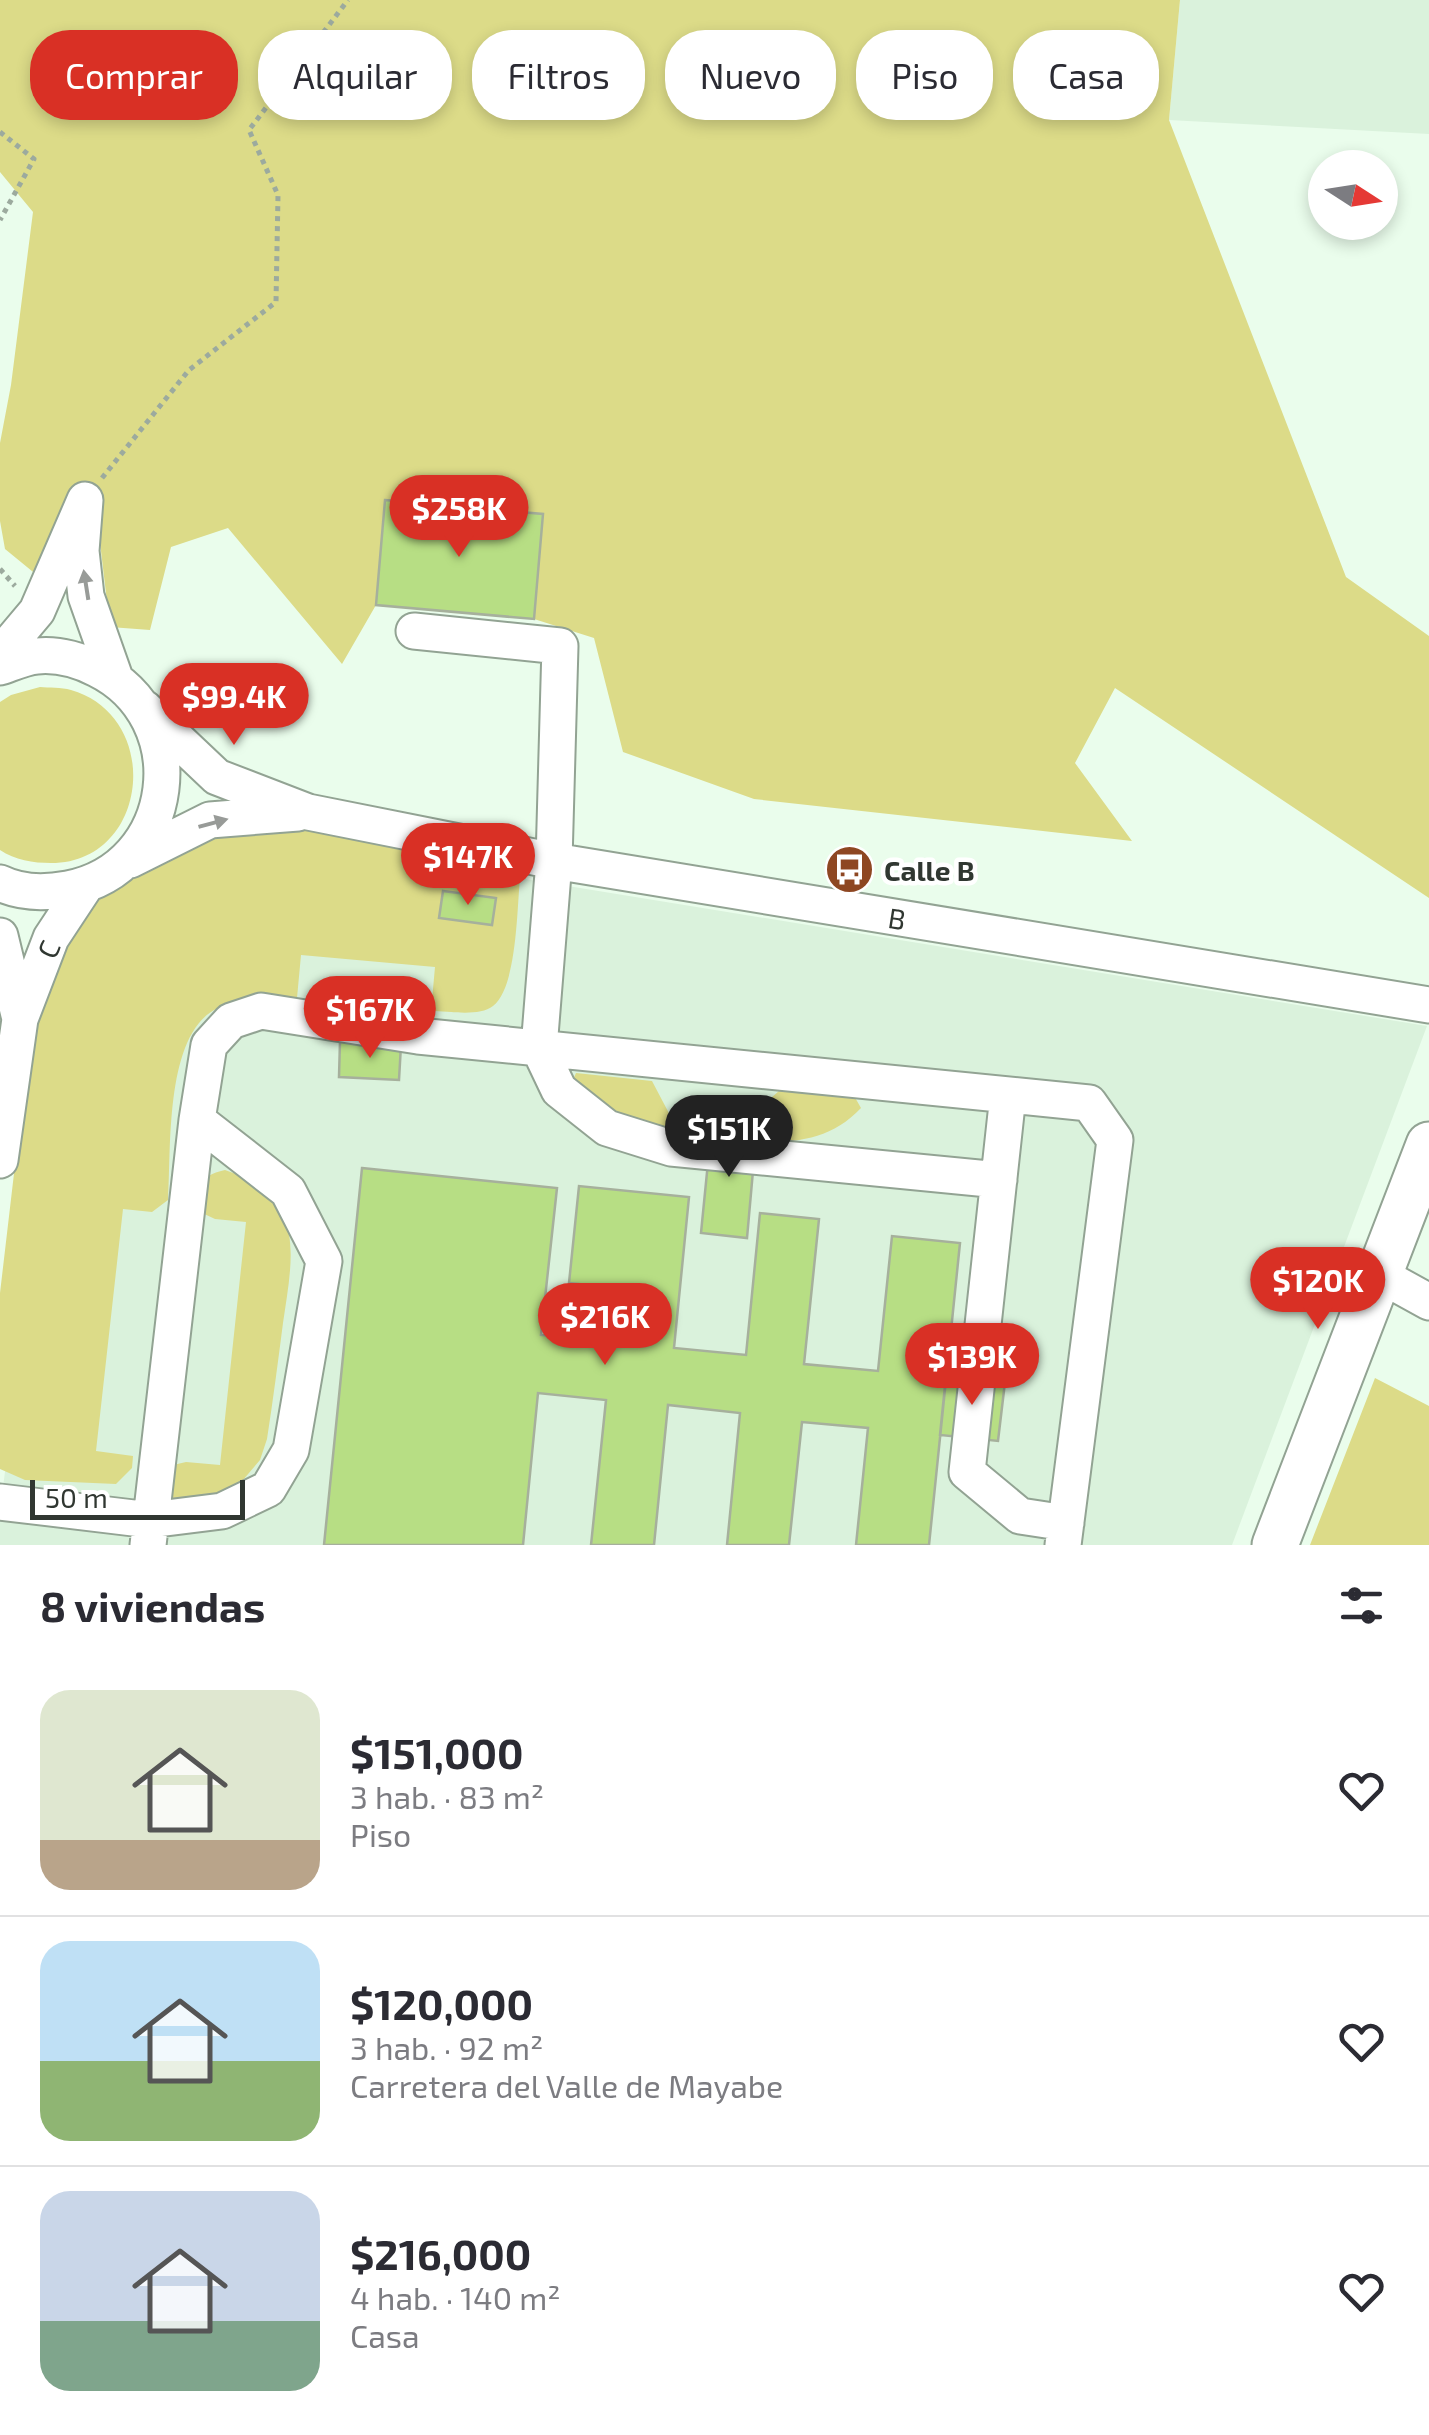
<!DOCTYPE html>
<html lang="es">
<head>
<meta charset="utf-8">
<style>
	body { margin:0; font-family:"Exo 2",sans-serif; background:#f7f7f7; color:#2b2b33; height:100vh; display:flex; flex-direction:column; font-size:38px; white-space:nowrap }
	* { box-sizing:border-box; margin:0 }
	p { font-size:32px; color:#7c7c81 }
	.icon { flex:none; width:55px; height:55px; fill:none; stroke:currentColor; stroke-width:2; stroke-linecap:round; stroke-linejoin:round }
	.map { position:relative; height:1545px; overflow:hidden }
	.details { display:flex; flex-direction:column; background:#fff; flex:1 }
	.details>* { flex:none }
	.banner { position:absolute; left:30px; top:30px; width:1370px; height:90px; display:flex; gap:20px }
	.needle { width:65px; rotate:102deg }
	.buttons { position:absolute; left:1308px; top:150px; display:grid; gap:20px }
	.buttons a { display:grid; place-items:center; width:90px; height:90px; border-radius:50%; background:#fff; box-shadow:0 5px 15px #0003; font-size:50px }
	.scale { position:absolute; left:30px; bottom:25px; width:215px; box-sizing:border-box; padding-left:10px; border:5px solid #303731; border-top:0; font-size:28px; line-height:35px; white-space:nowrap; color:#303731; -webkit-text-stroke:8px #fff; paint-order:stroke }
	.price { position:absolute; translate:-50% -85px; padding:0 22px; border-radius:35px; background:#d93025; color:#fff; font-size:32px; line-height:65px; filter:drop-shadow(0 2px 5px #0008) }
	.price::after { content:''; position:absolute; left:50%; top:60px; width:30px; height:22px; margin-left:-15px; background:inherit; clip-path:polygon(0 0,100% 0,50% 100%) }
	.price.on { background:#222; color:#fff }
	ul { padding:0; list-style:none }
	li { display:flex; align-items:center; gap:30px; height:250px; padding:0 40px }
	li+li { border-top:2px solid #e1e1e2 }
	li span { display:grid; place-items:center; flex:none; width:280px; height:200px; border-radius:30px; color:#555 }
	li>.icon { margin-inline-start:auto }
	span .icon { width:120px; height:120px; fill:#fffc; stroke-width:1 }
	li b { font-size:42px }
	h2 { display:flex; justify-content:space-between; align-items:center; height:120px; padding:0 40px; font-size:42px }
	.chip { padding:0 35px; border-radius:40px; background:#fff; box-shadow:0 5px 15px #0003; font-size:35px; line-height:90px }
	.chip.on { background:#d93025; color:#fff }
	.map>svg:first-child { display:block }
	.built { fill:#daf2dc }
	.green { fill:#dcdb88 }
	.building { fill:#b7de84; stroke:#a6b09c; stroke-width:2.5 }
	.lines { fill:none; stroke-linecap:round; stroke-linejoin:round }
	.minor-casing { stroke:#92a393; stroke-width:39 }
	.major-casing { stroke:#92a393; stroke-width:49 }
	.path { stroke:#9caa9e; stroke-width:5; stroke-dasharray:5 5; stroke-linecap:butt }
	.minor { stroke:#fff; stroke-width:35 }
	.major { stroke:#fff; stroke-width:45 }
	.oneway { fill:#989b98 }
	.labels { text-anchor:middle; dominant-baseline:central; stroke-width:9; stroke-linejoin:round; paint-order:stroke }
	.poi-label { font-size:28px; font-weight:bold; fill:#303731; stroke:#fff; text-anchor:start }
	.street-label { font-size:28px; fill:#303731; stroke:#fff }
</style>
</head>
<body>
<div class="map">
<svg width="1429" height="1545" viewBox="0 0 1429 1545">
	<rect width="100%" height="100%" fill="#eafdec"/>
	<path class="built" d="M1180 0H1429V134L1169 120Z
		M243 833 1427 1026 1232 1545H0V1510L70 975Z"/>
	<path class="green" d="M0 0H1180L1169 120 1346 577 1429 636V898L1115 688 1075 763 1132 841 754 799 623 752 594 638 534 619 543 514 386 500 376 605 342 664 228 528 171 547 150 630 110 627 96 509 38 576 5 549 0 521V443L11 385 33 212 0 172Z
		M40 687C49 688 61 687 71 690 164 717 149 863 51 863 33 863 15 860 0 850V702L11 695Z
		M279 819 508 861 520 878C517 908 517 988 493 1006 479 1017 449 1011 431 1011L435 967 301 955 297 998 288 1007C270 1007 250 1002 232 1004 162 1014 172 1148 168 1200L152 1212 123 1209 96 1451 133 1456 132 1468 116 1484 25 1480 0 1469V1293L34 1003 92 888 215 824Z
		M576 1073 652 1081 682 1138 637 1128 571 1084Z
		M779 1091 853 1094 861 1108C832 1139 797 1143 756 1142L757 1126 741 1124Z
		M225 1170C307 1197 293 1255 283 1323 278 1362 273 1400 267 1439L260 1460 231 1494 174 1503 167 1497 169 1466 186 1462 220 1465 246 1222 215 1219 200 1212C201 1186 197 1176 225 1170Z
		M1375 1378 1429 1406V1545H1310Z"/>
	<path class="building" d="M385 500 543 514 534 619 376 605Z
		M443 891 496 898 492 925 439 918Z
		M340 1041 401 1045 399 1080 339 1077Z
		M712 1122 757 1126 747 1238 701 1233Z
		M362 1168 557 1188 541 1335 614 1342 619 1288 569 1283 579 1186 689 1197 674 1348 746 1355 760 1213 819 1219 804 1364 878 1371 892 1236 960 1243 929 1545H856L868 1428 802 1422 789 1545H727L740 1413 668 1405 654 1545H591L606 1400 538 1393 523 1545H324Z
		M946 1376 1005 1382 998 1441 940 1435Z"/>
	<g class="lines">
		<defs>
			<path id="minor" d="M414 631 560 646 554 861 539 1048 559 1090 607 1128 671 1148 999 1180
				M0 655 37 611 85 500 81 551 86 596 115 678
				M0 667C12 663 25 657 37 656 57 654 79 660 97 669 196 718 178 868 68 889 46 893 20 893 0 883
				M144 708 217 777 308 812 554 861 1429 1005
				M130 860 210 820 298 813
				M0 936 20 1019
				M1008 1095 967 1472 1020 1516 1066 1523
				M0 1160 20 1019 51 938 86 885
				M1380 1275 1429 1302
				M0 1502 150 1520 222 1511 268 1489 291 1450 324 1261 288 1191 197 1120
				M148 1545 197 1120 209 1045 231 1021 261 1011 418 1036 1089 1103 1115 1140 1063 1545"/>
			<path id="major" d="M1275 1545 1429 1145"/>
		</defs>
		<use href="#minor" class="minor-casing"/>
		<use href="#major" class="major-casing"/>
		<path class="path" d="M0 132 34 159 0 220
			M102 478 189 370 276 302 278 195 249 130 348 0
			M0 569 15 586"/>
		<use href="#minor" class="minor"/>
		<use href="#major" class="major"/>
	</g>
	<defs><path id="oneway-solid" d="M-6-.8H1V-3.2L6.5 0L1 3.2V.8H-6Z" transform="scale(2.5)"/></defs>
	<g class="oneway">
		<use href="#oneway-solid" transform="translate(86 585) rotate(-99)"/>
		<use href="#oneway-solid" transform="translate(213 823) rotate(-15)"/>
	</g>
	<defs>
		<symbol id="bus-disc" viewBox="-11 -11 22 22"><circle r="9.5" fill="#8e4722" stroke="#fff"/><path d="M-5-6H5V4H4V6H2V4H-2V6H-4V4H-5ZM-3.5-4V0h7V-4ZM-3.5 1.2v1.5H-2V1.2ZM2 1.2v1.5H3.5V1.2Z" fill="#fff"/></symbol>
	</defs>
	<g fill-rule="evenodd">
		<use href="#bus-disc" x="822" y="842" width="55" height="55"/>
	</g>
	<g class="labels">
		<g class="poi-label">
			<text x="884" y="870">Calle B</text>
		</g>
		<g class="street-label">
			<text transform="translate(897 918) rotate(9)">B</text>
			<text transform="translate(48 949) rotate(-66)">C</text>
		</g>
	</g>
</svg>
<div class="buttons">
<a><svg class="needle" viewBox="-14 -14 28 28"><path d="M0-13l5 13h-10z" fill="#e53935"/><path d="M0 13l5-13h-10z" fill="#7c7c81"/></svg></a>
</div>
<div class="scale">50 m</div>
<b class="price" style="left:459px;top:560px">$258K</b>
<b class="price" style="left:234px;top:748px">$99.4K</b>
<b class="price" style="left:468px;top:908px">$147K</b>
<b class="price" style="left:370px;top:1061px">$167K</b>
<b class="price on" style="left:729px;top:1180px">$151K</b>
<b class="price" style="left:1318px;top:1332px">$120K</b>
<b class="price" style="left:605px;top:1368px">$216K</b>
<b class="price" style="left:972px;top:1408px">$139K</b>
<div class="banner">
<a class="chip on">Comprar</a>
<a class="chip">Alquilar</a>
<a class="chip">Filtros</a>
<a class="chip">Nuevo</a>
<a class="chip">Piso</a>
<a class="chip">Casa</a>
</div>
</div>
<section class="details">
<h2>8 viviendas<svg class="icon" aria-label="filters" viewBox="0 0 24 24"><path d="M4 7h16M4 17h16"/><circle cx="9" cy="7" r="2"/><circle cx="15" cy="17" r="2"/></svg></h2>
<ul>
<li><span style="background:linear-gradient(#dfe7d0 75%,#b9a48a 0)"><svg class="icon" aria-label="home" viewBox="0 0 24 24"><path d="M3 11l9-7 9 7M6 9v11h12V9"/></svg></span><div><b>$151,000</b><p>3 hab. · 83 m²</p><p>Piso</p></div><svg class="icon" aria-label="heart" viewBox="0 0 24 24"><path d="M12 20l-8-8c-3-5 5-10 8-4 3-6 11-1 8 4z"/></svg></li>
<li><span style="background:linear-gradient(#bfe0f5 60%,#8fb573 0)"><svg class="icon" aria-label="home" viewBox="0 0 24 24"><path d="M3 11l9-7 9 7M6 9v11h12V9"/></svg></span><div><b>$120,000</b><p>3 hab. · 92 m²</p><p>Carretera del Valle de Mayabe</p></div><svg class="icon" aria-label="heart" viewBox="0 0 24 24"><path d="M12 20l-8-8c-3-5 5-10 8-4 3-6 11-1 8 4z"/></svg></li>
<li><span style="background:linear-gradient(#c9d6e8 65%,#7fa58c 0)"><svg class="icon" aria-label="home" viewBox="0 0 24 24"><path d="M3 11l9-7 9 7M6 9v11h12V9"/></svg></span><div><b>$216,000</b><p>4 hab. · 140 m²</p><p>Casa</p></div><svg class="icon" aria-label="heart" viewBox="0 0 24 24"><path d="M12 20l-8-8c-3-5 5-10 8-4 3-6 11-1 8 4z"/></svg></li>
</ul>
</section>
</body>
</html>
